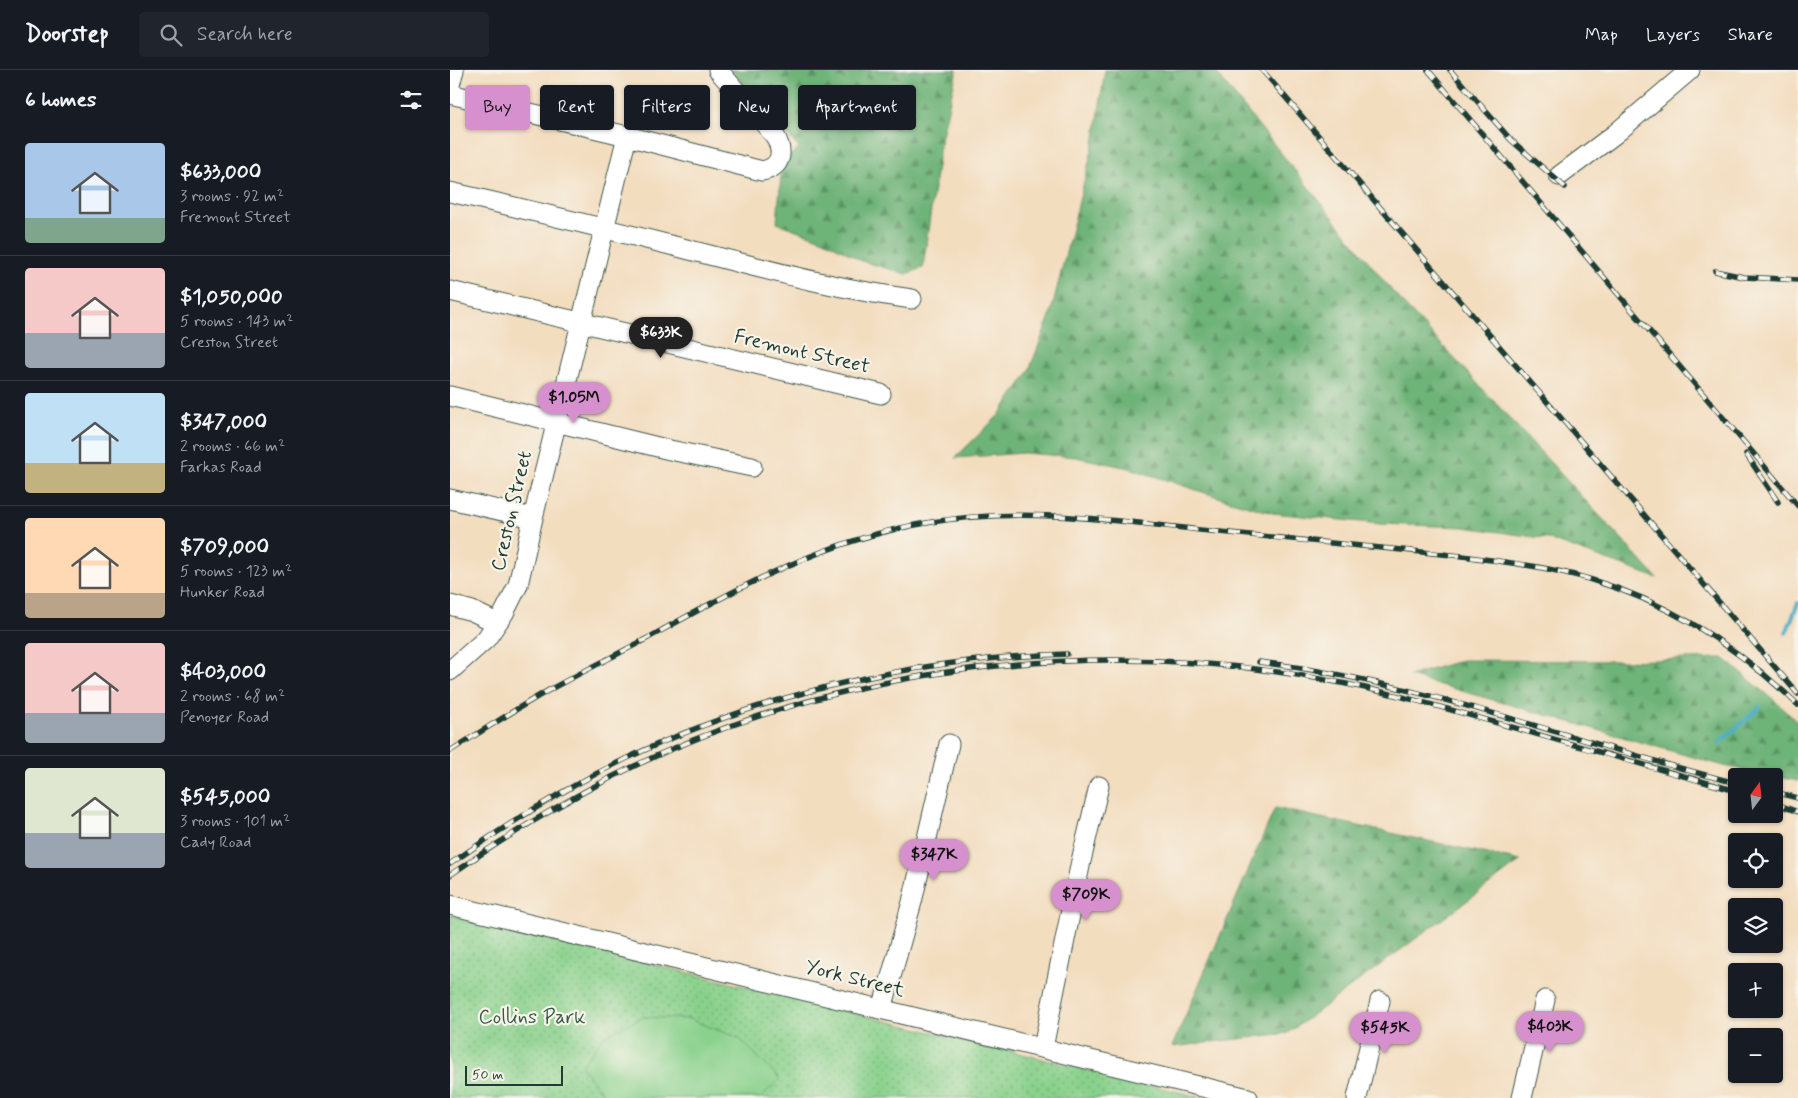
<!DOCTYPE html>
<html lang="en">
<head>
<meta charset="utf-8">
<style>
	body { margin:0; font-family:Mynerve,sans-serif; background:#20242c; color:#f1f3f6; height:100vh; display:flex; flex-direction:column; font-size:19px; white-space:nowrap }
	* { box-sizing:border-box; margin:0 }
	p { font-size:16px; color:#9ea1a6 }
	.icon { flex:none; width:28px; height:28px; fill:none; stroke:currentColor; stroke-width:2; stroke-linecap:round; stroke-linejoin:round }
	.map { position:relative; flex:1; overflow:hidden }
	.side { display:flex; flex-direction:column; background:#171b24; width:450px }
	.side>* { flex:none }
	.banner { position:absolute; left:15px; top:15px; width:475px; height:45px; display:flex; gap:10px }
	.needle { width:32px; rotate:15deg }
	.tools { position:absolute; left:1278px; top:698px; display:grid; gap:10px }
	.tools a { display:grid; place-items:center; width:55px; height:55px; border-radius:5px; background:#171b24; box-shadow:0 1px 4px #0004; font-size:25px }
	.scale { position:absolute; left:15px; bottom:12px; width:98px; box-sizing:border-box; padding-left:5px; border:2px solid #1f3d34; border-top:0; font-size:14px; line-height:18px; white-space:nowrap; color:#1f3d34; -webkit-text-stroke:4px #f7f3e8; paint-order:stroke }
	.price { position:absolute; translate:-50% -42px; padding:0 11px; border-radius:18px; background:#d690ce; color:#111; font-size:16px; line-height:32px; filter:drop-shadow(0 1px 2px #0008) }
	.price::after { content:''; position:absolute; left:50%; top:30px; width:15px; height:11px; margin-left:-8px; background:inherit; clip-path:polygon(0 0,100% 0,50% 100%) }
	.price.current { background:#222; color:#fff }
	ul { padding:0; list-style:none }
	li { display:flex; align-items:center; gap:15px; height:125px; padding:0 25px }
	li+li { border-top:1px solid #363941 }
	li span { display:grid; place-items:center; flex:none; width:140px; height:100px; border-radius:5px; color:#555 }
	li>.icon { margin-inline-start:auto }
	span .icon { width:60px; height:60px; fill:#fffc; stroke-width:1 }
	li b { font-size:21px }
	h2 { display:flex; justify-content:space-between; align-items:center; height:60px; padding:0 25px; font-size:21px }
	.pill { padding:0 18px; border-radius:5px; background:#171b24; box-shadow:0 1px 4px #0004; font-size:18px; line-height:45px }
	.pill.current { background:#d690ce; color:#111 }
	header { display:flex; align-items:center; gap:30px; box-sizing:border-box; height:70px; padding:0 25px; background:#171b24; border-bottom:1px solid #363941 }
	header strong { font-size:24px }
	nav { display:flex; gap:28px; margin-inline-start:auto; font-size:18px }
	.search { width:350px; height:45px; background:#20242c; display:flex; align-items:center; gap:12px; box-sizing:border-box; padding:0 18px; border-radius:5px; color:#9ea1a6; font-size:19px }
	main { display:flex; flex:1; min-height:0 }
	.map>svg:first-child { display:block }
	.grass { fill:url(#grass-dots); stroke:#548760 }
	.forest { fill:url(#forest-firs); stroke:#467856 }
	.pitch { fill:#89d18c; stroke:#548760 }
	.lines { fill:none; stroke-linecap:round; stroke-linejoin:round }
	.stream { stroke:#4caecb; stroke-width:4 }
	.minor-casing { stroke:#3f5549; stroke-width:21 }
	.minor { stroke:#fff; stroke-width:19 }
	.rail-casing { stroke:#1f3d34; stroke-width:5.5 }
	.rail { stroke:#f7f3e8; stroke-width:4; stroke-dasharray:11; stroke-linecap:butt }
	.labels { text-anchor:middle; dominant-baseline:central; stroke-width:4.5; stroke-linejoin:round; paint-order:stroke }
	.street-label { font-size:20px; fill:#1f3d34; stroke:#f7f3e8 }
	.park-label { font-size:20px; fill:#345b46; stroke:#f7f3e8 }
</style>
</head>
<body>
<header>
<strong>Doorstep</strong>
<div class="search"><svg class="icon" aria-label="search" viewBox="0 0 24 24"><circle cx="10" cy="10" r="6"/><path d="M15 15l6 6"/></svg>Search here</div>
<nav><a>Map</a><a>Layers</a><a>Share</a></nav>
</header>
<main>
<section class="side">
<h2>6 homes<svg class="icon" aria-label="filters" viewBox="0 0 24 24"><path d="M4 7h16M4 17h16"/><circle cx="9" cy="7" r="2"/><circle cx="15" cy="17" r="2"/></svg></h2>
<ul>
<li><span style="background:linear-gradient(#a9c7e8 75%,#7fa58c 0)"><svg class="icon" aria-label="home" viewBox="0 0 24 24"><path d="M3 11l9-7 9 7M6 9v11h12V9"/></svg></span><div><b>$633,000</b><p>3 rooms · 92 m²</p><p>Fremont Street</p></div></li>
<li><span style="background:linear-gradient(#f6c9c9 65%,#9aa5b1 0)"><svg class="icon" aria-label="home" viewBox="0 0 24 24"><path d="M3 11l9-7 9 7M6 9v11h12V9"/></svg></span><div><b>$1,050,000</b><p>5 rooms · 143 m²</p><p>Creston Street</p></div></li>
<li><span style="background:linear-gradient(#bfe0f5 70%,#c2b280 0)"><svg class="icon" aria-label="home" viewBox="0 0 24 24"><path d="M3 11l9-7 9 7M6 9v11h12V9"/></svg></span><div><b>$347,000</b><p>2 rooms · 66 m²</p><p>Farkas Road</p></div></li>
<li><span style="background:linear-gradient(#ffd9b3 75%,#b9a48a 0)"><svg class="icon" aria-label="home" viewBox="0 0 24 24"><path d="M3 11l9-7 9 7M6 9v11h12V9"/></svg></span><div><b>$709,000</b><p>5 rooms · 123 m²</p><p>Hunker Road</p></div></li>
<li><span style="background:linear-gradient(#f6c9c9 70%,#9aa5b1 0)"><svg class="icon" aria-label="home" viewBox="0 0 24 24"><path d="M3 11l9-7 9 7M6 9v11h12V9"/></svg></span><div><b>$403,000</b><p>2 rooms · 68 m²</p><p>Penoyer Road</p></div></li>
<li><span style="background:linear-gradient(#dfe7d0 65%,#9aa5b1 0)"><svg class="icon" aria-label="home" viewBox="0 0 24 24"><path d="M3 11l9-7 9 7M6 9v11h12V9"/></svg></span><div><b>$545,000</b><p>3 rooms · 101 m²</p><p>Cady Road</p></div></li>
</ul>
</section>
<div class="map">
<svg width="1348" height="1028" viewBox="0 0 1348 1028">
	<defs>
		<pattern id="grass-dots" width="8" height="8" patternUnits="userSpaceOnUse" patternTransform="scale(1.25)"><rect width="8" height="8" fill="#89d18c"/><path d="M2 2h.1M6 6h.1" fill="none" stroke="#6fab73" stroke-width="1.8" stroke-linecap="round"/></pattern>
		<pattern id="forest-firs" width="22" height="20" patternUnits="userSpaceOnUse" patternTransform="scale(1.25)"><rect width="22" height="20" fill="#6eb378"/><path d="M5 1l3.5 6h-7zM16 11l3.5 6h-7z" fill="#5a9363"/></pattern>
	</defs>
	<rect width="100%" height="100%" fill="#f7f3e8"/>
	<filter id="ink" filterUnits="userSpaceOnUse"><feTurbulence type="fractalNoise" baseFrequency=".02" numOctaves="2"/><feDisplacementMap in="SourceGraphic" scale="10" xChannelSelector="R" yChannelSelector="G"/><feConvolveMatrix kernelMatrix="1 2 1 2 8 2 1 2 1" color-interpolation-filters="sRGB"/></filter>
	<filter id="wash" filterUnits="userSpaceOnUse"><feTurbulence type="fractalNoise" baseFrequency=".0096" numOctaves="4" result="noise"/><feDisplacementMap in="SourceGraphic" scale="20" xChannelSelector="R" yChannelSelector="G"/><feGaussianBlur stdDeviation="1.12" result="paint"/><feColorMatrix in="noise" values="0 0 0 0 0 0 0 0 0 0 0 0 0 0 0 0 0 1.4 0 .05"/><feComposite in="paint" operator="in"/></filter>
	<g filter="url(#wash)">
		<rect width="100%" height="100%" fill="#f3ddbf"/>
		<path class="grass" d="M0 845 753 1028H0Z"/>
		<path class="forest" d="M281 0H507L490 74 473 198 456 204 412 191 374 170 327 153 332 93 349 78Z
			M655 0H764L943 222 1207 508 1098 469 1014 457 930 454 823 443 774 429 679 398 626 387 574 383 505 388 549 345 578 303 600 246 645 68Z
			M1273 588 1323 629 1348 653V711L1274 696 959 606 1013 590 1172 591Z
			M825 738 1071 791 838 963 722 977Z"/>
		<path class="pitch" d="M193 947 239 949 289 968 330 1009 311 1028H156L131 996 154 966Z"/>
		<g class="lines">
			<path class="stream" d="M1336 563 1348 533
				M1269 673 1310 637"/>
		</g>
	</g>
	<g filter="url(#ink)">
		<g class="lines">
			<defs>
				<path id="minor" d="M0 15 4 0
					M0 24 177 66 312 101C332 97 334 82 325 66L268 0
					M1109 106 1165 64 1240 0
					M0 122C79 140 157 159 236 179 311 198 385 219 462 229
					M0 221 431 324
					M0 326 220 380 302 397
					M0 429 83 448
					M0 535 22 541 47 553
					M0 601 36 569 54 543 68 515 83 448 177 66
					M0 835 798 1028
					M432 939 462 832 499 674
					M593 978 631 791 649 716
					M907 1028 930 931
					M1072 1028 1095 930"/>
			</defs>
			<use href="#minor" class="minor-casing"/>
			<use href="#minor" class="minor"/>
			<defs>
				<path id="rail" d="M812 0 1348 624
					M978 0 1348 436
					M1000 0 1061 70 1115 117
					M1265 201 1294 207 1348 210
					M1296 384 1328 432
					M809 592C973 612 1127 673 1286 713
					M0 681C34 660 67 638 101 619 132 602 164 586 196 569 290 517 375 469 482 452 571 437 662 450 750 460 837 469 925 477 1012 486 1056 492 1100 497 1142 510 1220 533 1290 579 1348 635
					M1324 722 1348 728
					M1324 733 1348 742
					M0 794C36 769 73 745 111 723 264 635 442 589 617 584
					M0 805C52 769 106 736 162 707 381 596 641 564 881 611 941 622 1000 640 1058 656 1134 678 1210 700 1286 721"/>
			</defs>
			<use href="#rail" class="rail-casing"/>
			<use href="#rail" class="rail"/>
		</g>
	</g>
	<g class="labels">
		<g class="street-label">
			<text transform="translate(352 282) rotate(13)">Fremont Street</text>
			<text transform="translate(62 441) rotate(-77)">Creston Street</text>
			<text transform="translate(405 909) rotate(14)">York Street</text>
		</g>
		<g class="park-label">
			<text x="82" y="947">Collins Park</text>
		</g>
	</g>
</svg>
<div class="tools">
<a><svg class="needle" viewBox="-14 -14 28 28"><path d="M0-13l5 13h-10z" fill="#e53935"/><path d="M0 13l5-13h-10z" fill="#9ea1a6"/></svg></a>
<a><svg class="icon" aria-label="locate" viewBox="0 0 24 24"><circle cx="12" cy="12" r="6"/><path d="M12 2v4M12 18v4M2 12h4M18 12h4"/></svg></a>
<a><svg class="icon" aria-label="layers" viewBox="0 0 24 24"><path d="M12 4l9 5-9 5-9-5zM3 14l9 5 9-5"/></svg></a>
<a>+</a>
<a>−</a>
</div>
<div class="scale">50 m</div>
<b class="price current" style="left:211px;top:289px">$633K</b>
<b class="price" style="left:124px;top:354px">$1.05M</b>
<b class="price" style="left:484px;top:811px">$347K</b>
<b class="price" style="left:636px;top:851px">$709K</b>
<b class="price" style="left:1100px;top:983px">$403K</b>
<b class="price" style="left:935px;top:984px">$545K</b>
<div class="banner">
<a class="pill current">Buy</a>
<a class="pill">Rent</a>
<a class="pill">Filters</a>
<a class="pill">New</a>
<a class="pill">Apartment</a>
</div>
</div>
</main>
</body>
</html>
